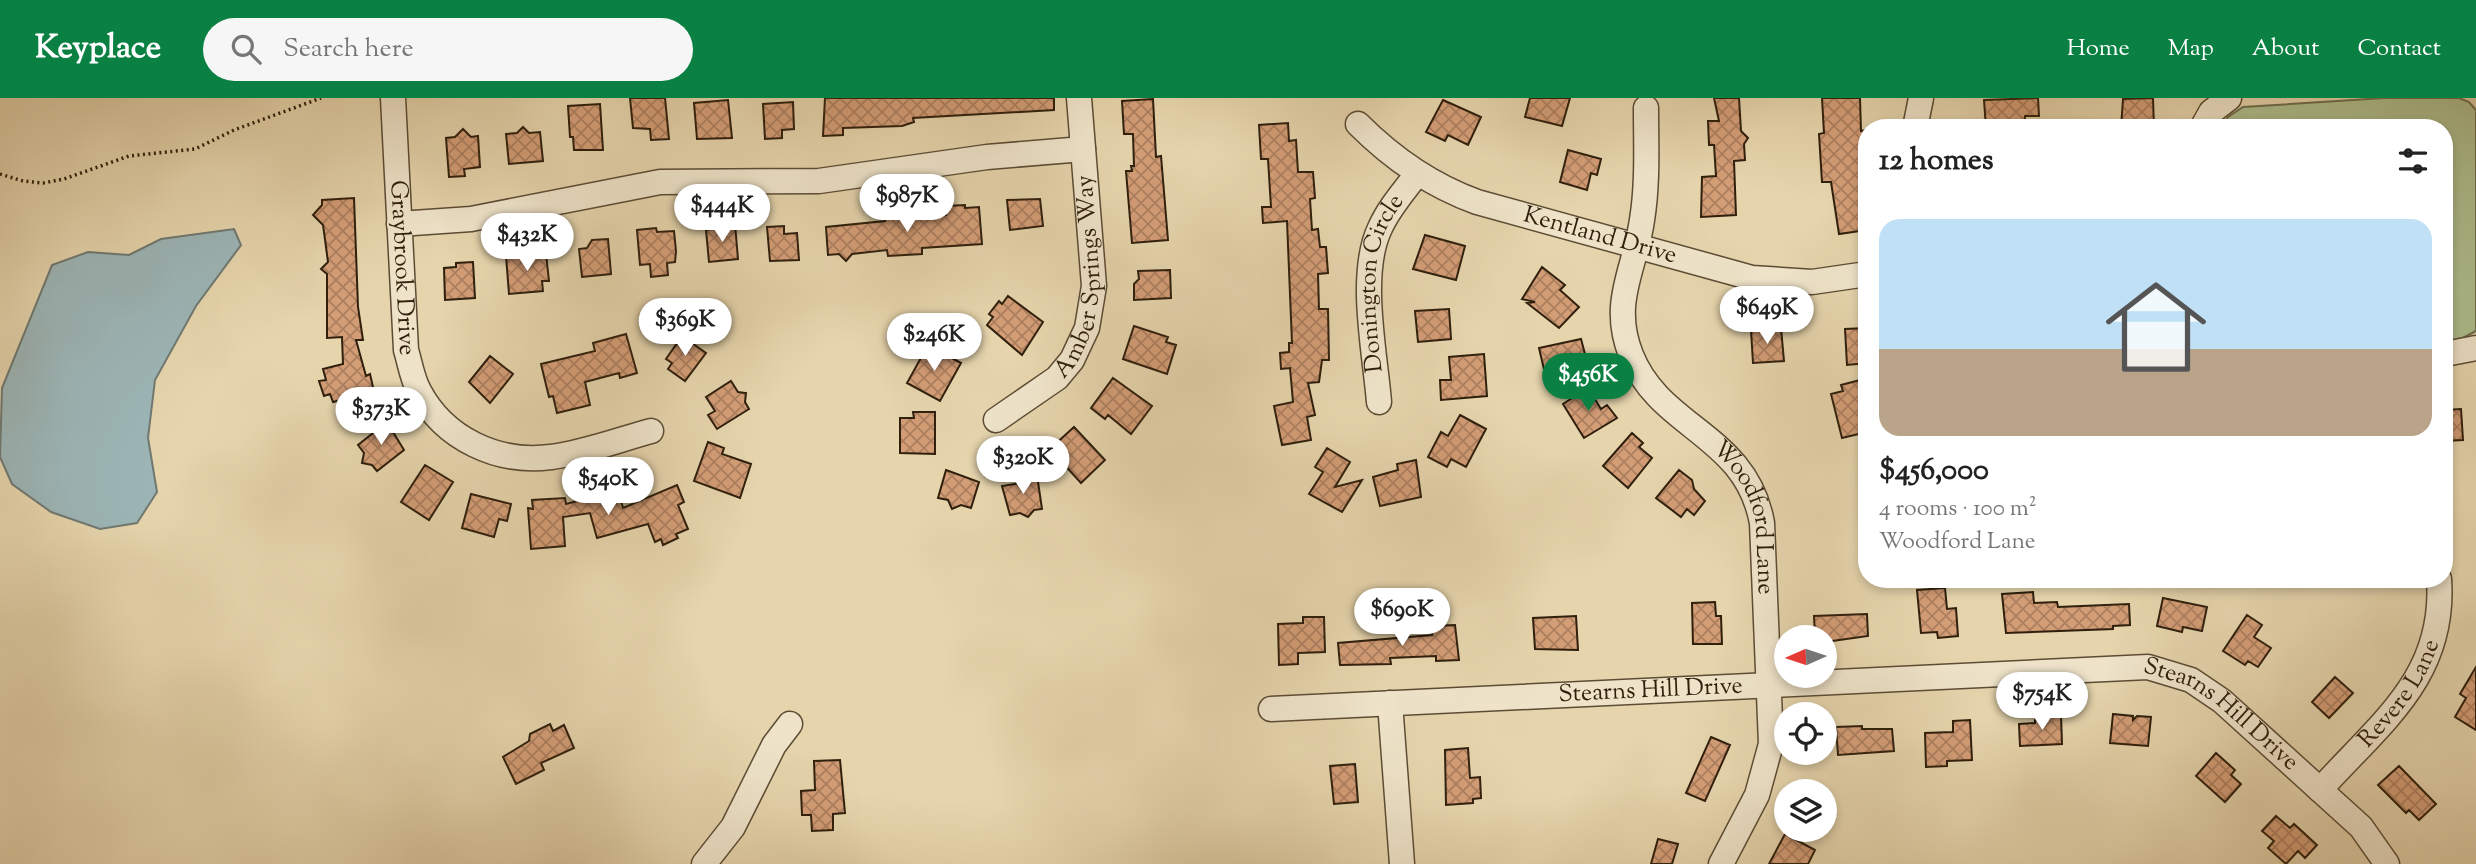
<!DOCTYPE html>
<html lang="en">
<head>
<meta charset="utf-8">
<style>
	body { margin:0; font-family:"Sorts Mill Goudy",serif; background:#f6f6f6; color:#222; height:100vh; display:flex; flex-direction:column; font-size:26px; white-space:nowrap }
	* { box-sizing:border-box; margin:0 }
	p { font-size:23px; color:#767676 }
	.icon { flex:none; width:38px; height:38px; fill:none; stroke:currentColor; stroke-width:2; stroke-linecap:round; stroke-linejoin:round }
	.map { position:relative; flex:1; overflow:hidden }
	.drawer { position:absolute; left:1858px; top:21px; width:595px; height:469px; display:flex; flex-direction:column; background:#fff; border-radius:28px; box-shadow:0 4px 10px #0003 }
	.drawer>* { flex:none }
	.needle { width:46px; rotate:267deg }
	.buttons { position:absolute; left:1774px; top:527px; display:grid; gap:14px }
	.buttons a { display:grid; place-items:center; width:63px; height:63px; border-radius:50%; background:#fff; box-shadow:0 4px 10px #0003; font-size:35px }
	.price { position:absolute; translate:-50% -60px; padding:0 16px; border-radius:24px; background:#fff; color:#222; font-size:23px; line-height:46px; filter:drop-shadow(0 2px 4px #0008) }
	.price::after { content:''; position:absolute; left:50%; top:42px; width:21px; height:16px; margin-left:-10px; background:inherit; clip-path:polygon(0 0,100% 0,50% 100%) }
	.price.selected { background:#0b8043; color:#fff }
	ul { padding:0; list-style:none }
	li { display:grid; align-content:center; gap:14px; height:371px; padding:0 21px }
	li+li { border-top:2px solid #e0e0e0 }
	li span { display:grid; place-items:center; height:217px; border-radius:21px; color:#555 }
	li>.icon { margin-inline-start:auto }
	span .icon { width:126px; height:126px; fill:#fffc; stroke-width:1 }
	li b { font-size:30px }
	h2 { display:flex; justify-content:space-between; align-items:center; height:84px; padding:0 21px; font-size:30px }
	header { display:flex; align-items:center; gap:42px; box-sizing:border-box; height:98px; padding:0 35px; background:#0b8043; color:#fff }
	header strong { font-size:33px }
	nav { display:flex; gap:38px; margin-inline-start:auto; font-size:24px }
	.search { width:490px; height:63px; background:#f6f6f6; display:flex; align-items:center; gap:18px; box-sizing:border-box; padding:0 24px; border-radius:38px; color:#767676; font-size:26px }
	.map>svg:first-child { display:block }
	.grass { fill:#aebe8e; stroke:#6e6e4d; stroke-width:2 }
	.water { fill:#9cb5b6; stroke:#707972; stroke-width:2 }
	.building { fill:url(#building-cross-hatch); stroke:#2f1f0c; stroke-width:2 }
	.lines { fill:none; stroke-linecap:round; stroke-linejoin:round }
	.minor-casing { stroke:#5c4c34; stroke-width:27 }
	.path { stroke:#2f1f0c; stroke-width:3.5; stroke-dasharray:2 3.5; stroke-linecap:butt }
	.minor { stroke:#eee3c9; stroke-width:24 }
	.labels { text-anchor:middle; dominant-baseline:central; stroke-width:5; stroke-linejoin:round; paint-order:stroke }
	.street-label { font-size:24px; fill:#2f1f0c; stroke:#eee3c9 }
</style>
</head>
<body>
<header>
<strong>Keyplace</strong>
<div class="search"><svg class="icon" aria-label="search" viewBox="0 0 24 24"><circle cx="10" cy="10" r="6"/><path d="M15 15l6 6"/></svg>Search here</div>
<nav><a>Home</a><a>Map</a><a>About</a><a>Contact</a></nav>
</header>
<div class="map">
<svg width="2476" height="766" viewBox="0 0 2476 766">
	<defs>
		<pattern id="building-cross-hatch" width="8" height="8" patternUnits="userSpaceOnUse" patternTransform="scale(1.75)"><rect width="8" height="8" fill="#d39d76"/><path d="M0 0l8 8M0 8l8-8" fill="none" stroke="#ac7f5f"/></pattern>
	</defs>
	<rect width="100%" height="100%" fill="#e5d4ac"/>
	<filter id="stains"><feTurbulence type="fractalNoise" baseFrequency=".00286" numOctaves="4"/><feColorMatrix values="0 0 0 0 .2 0 0 0 0 .09 0 0 0 0 .02 0 0 0 .5 -.17"/></filter>
	<radialGradient id="worn" r=".72"><stop offset=".6" stop-color="#630" stop-opacity="0"/><stop offset="1" stop-color="#630" stop-opacity=".3"/></radialGradient>
	<path class="grass" d="M2384 0H2459L2469 4 2476 12V233L2453 245H2445V30H2221L2228 19 2243 9Z"/>
	<path class="water" d="M234 131 241 147 196 208 155 282 148 340 157 394 137 425 100 431 51 414 12 386 0 359 2 290 52 167 88 154 129 157 161 141Z"/>
	<path class="building" d="M630 0H665L669 41 651 42 650 31 633 30Z
		M825 0H1054V12L913 20 914 24 902 28 843 30V37L823 38Z
		M1530 0H1570L1562 28 1525 19Z
		M1714 0H1739L1741 33 1748 40 1744 46 1745 62 1734 63 1736 117 1701 119 1702 79 1716 78 1714 47H1709L1708 23H1719Z
		M1822 0H1860L1861 33 1867 32V81L1862 82 1867 132 1839 136 1831 84H1822L1819 36 1824 35Z
		M2038 0 2039 18H2025V30H1986L1984 2Z
		M2153 0 2154 30H2121L2123 1Z
		M1153 1 1156 59 1161 58 1168 142 1132 145 1126 73H1132L1131 68H1134L1133 36H1124L1122 3Z
		M728 2 732 40 697 41 694 5Z
		M1443 2 1481 19 1468 47 1448 37 1445 43 1426 34Z
		M793 4 794 31 782 32V40L765 41 763 6Z
		M600 6 603 52H574L573 39H570L568 8Z
		M1288 25 1289 43 1296 42 1298 74H1313L1315 100 1310 101 1312 132 1318 131 1320 149H1326L1328 175 1318 176 1319 211H1328L1329 262H1322L1319 284 1308 285 1315 317 1307 319 1311 342 1282 347 1274 308 1293 304 1290 270 1281 271 1280 255 1289 254V245H1292L1287 123 1263 125 1262 109H1271L1268 61H1261L1259 27Z
		M523 29 529 35 540 34 543 63 509 66 506 36 517 35Z
		M463 31 471 39 478 38 480 69 464 71 465 78 449 79 446 40 455 39Z
		M1568 52 1601 61 1597 77 1591 75 1587 92 1560 84Z
		M354 100 358 209 363 242H356L366 278 370 276 376 302 356 307 354 299 333 304 330 296 324 298 319 283 326 282 323 271 343 266 342 239 327 240V176L321 171 328 164 324 134 323 127 313 117 322 107V102Z
		M1040 101 1043 128 1010 132 1007 102Z
		M965 107V110L979 109 982 146 922 150V156L888 158 887 152 852 156 846 163 839 156 828 157 826 129 885 123V118L901 116 902 121 946 117 945 108Z
		M735 126 738 161 709 164 706 132Z
		M784 128V136L797 135 799 162 770 163 767 129Z
		M656 130 657 134 674 133 676 153 675 164 667 165 668 177 651 179 650 166 640 167 637 132Z
		M1425 137 1465 148 1456 182 1413 171Z
		M608 141 611 176 582 179 579 151 587 150 592 142Z
		M546 156 549 183H542L543 193 509 196 506 158Z
		M473 164 475 200 445 202 444 170 456 169V165Z
		M1542 169 1565 187 1560 192 1579 209 1559 230 1527 205 1535 204 1522 201Z
		M1170 172 1171 200 1134 202V186L1139 181 1138 173Z
		M1008 198 1043 224 1022 257 987 227 993 219 989 216 999 203 1002 206Z
		M1449 211 1451 241 1418 244 1415 213Z
		M1134 228 1168 239 1166 244 1176 247 1167 276 1123 261Z
		M1781 230 1784 263 1753 265 1751 232Z
		M1867 230V265L1847 267 1845 231Z
		M626 236 637 275 620 280 619 275 585 284 590 307 557 315 553 298 549 299 541 266 595 253 593 245Z
		M682 238 706 255 685 283 668 271 672 265 666 261Z
		M1581 241 1585 256 1580 257 1584 274 1547 284 1539 250Z
		M928 247 961 265 940 303 907 285Z
		M1484 256 1487 298 1441 302 1440 282H1451L1449 259Z
		M490 258 513 276 490 305 469 284Z
		M1113 280 1152 308 1131 336 1108 317 1105 321 1091 310Z
		M1860 282 1867 311V334L1842 340 1831 296 1843 293 1841 287Z
		M731 283 738 294 746 295 745 304 749 311 717 331 708 317 715 313 706 299Z
		M1588 290 1601 311 1607 307 1617 320 1584 340 1563 306Z
		M2461 311 2463 342 2445 343V312Z
		M913 314H935V356L900 355V320H914Z
		M1460 317 1486 331 1466 369 1451 361 1447 369 1428 359 1441 334 1448 338Z
		M387 324 404 352 377 373 372 367 362 365 364 355 358 347Z
		M1074 329 1105 362 1081 385 1050 351Z
		M1632 335 1643 345 1639 349 1652 360 1628 390 1603 368Z
		M708 344 724 350 722 356 751 366 740 400 694 383Z
		M1327 350 1350 364 1335 389 1362 382 1342 414 1309 396 1323 374 1315 369Z
		M1416 362 1421 399 1380 408 1373 379 1398 372 1397 366Z
		M425 367 453 384 429 422 401 404Z
		M946 372 979 384 971 410 961 407 952 411 948 402 938 400Z
		M1679 372 1692 382 1694 391 1705 403 1694 417 1687 411 1681 419 1656 400Z
		M1037 377 1042 411 1034 412 1028 419 1020 415 1010 417 1002 388 1021 385 1020 379Z
		M677 387 684 404 678 407 688 431 676 436 678 440 663 447 661 441 655 444 648 426 597 440 590 415 563 419 565 448 531 451 528 410 533 411 532 402 565 400 566 406 618 392 623 410Z
		M471 396 511 406 507 423 499 421 494 439 462 430Z
		M1945 490 1947 511 1956 510 1958 538 1938 540 1937 534 1921 535 1917 492Z
		M2033 494 2034 505 2057 504 2058 509 2129 506 2130 527 2113 528V531L2006 535 2002 496Z
		M2163 500 2207 509 2202 533 2183 529 2182 534 2157 528Z
		M1715 504 1716 518H1721L1722 546H1693L1692 505Z
		M1867 516 1868 538 1825 544V539H1815L1814 518Z
		M2247 517 2262 527 2254 539 2271 550 2258 569 2248 563 2245 567 2223 553Z
		M1576 518 1578 552 1535 551 1533 520Z
		M1303 519H1324L1325 554 1298 555V566L1279 567 1278 526 1303 525Z
		M1455 527 1459 562 1436 563V558L1390 560 1391 566 1340 567 1338 545 1432 537V528Z
		M2476 569V632L2455 619 2466 600 2460 596Z
		M2335 579 2353 595 2329 620 2312 604Z
		M2113 616 2133 618V622L2137 618 2151 619 2148 648 2110 645Z
		M2061 617 2062 646 2020 648 2019 626 2035 625V622L2042 621 2041 618Z
		M1970 622 1972 662 1947 663V668L1926 669 1925 635 1953 634V623Z
		M550 626 553 633 564 627 574 650 541 665 544 672 516 686 503 659 529 643 530 636Z
		M1862 628V631H1892L1894 653 1838 657 1836 629Z
		M1711 639 1730 647 1705 703 1686 695Z
		M1468 650 1470 680 1480 679 1481 700 1473 701V705L1446 707 1445 652Z
		M2216 655 2235 672 2231 677 2241 686 2225 704 2196 678Z
		M840 662 845 715 833 716V732L812 733 811 717H802L801 693 815 692 814 663Z
		M1355 666 1358 704 1334 706 1330 668Z
		M2399 668 2436 706 2419 722 2409 712 2406 715 2378 687Z
		M2276 718 2290 730 2294 726 2317 747 2305 760 2298 753 2286 766 2268 750 2274 743 2262 733Z
		M1785 736 1815 752 1808 766H1769Z
		M1658 741 1678 746 1672 766H1651Z"/>
	<g class="lines">
		<defs>
			<g id="minor">
				<path id="s1" d="M393 0 406 252C410 265 412 280 419 293 444 341 498 366 551 359 584 355 618 342 651 333"/>
				<path id="s2" d="M1646 10C1646 47 1648 85 1642 122 1635 172 1610 204 1631 257 1660 331 1746 336 1762 425L1771 646 1757 697 1721 766"/>
				<path id="s3" d="M1358 26C1393 61 1430 87 1477 104L1752 180 1812 184 1867 176"/>
				<path d="M1915 30 1921 0"/>
				<path d="M2202 30 2211 14 2229 0"/>
				<path d="M399 126 471 121 660 84 819 83 987 59 1083 51"/>
				<path d="M2445 256 2476 250"/>
				<path id="s4" d="M1379 304C1375 254 1358 176 1380 130 1389 110 1404 93 1417 76"/>
				<path id="s5" d="M996 322 1057 280 1072 262 1087 230 1094 188 1079 0"/>
				<path d="M1390 605 1402 766"/>
				<path id="s6" d="M1271 611 2148 569 2191 582 2222 603 2361 729 2387 766"/>
				<path id="s7" d="M2320 692C2380 625 2446 579 2439 481"/>
				<path d="M704 766 733 729 774 647 790 626"/>
			</g>
		</defs>
		<use href="#minor" class="minor-casing"/>
		<path class="path" d="M0 76 23 83 43 85 64 81 129 58 195 51 234 32 321 0"/>
		<use href="#minor" class="minor"/>
	</g>
	<g class="labels">
		<g class="street-label">
			<text stroke="none"><textPath href="#s3" startOffset="271">Kentland Drive</textPath></text>
			<text stroke="none"><textPath href="#s1" startOffset="170">Graybrook Drive</textPath></text>
			<text stroke="none"><textPath href="#s5" startOffset="182">Amber Springs Way</textPath></text>
			<text stroke="none"><textPath href="#s4" startOffset="121">Donington Circle</textPath></text>
			<text stroke="none"><textPath href="#s2" startOffset="458">Woodford Lane</textPath></text>
			<text stroke="none"><textPath href="#s6" startOffset="380">Stearns Hill Drive</textPath></text>
			<text stroke="none"><textPath href="#s7" startOffset="126">Revere Lane</textPath></text>
			<text stroke="none"><textPath href="#s6" startOffset="966">Stearns Hill Drive</textPath></text>
		</g>
	</g>
	<rect width="100%" height="100%" filter="url(#stains)"/>
	<rect width="100%" height="100%" fill="url(#worn)"/>
</svg>
<div class="buttons">
<a><svg class="needle" viewBox="-14 -14 28 28"><path d="M0-13l5 13h-10z" fill="#e53935"/><path d="M0 13l5-13h-10z" fill="#767676"/></svg></a>
<a><svg class="icon" aria-label="locate" viewBox="0 0 24 24"><circle cx="12" cy="12" r="6"/><path d="M12 2v4M12 18v4M2 12h4M18 12h4"/></svg></a>
<a><svg class="icon" aria-label="layers" viewBox="0 0 24 24"><path d="M12 4l9 5-9 5-9-5zM3 14l9 5 9-5"/></svg></a>
</div>
<b class="price" style="left:907px;top:136px">$987K</b>
<b class="price" style="left:722px;top:146px">$444K</b>
<b class="price" style="left:527px;top:175px">$432K</b>
<b class="price" style="left:1767px;top:248px">$649K</b>
<b class="price" style="left:685px;top:260px">$369K</b>
<b class="price" style="left:934px;top:275px">$246K</b>
<b class="price selected" style="left:1588px;top:315px">$456K</b>
<b class="price" style="left:381px;top:349px">$373K</b>
<b class="price" style="left:1023px;top:398px">$320K</b>
<b class="price" style="left:608px;top:419px">$540K</b>
<b class="price" style="left:1402px;top:550px">$690K</b>
<b class="price" style="left:2042px;top:634px">$754K</b>
<section class="drawer">
<h2>12 homes<svg class="icon" aria-label="filters" viewBox="0 0 24 24"><path d="M4 7h16M4 17h16"/><circle cx="9" cy="7" r="2"/><circle cx="15" cy="17" r="2"/></svg></h2>
<ul>
<li><span style="background:linear-gradient(#bfe0f5 60%,#b9a48a 0)"><svg class="icon" aria-label="home" viewBox="0 0 24 24"><path d="M3 11l9-7 9 7M6 9v11h12V9"/></svg></span><div><b>$456,000</b><p>4 rooms · 100 m²</p><p>Woodford Lane</p></div></li>
</ul>
</section>
</div>
</body>
</html>
